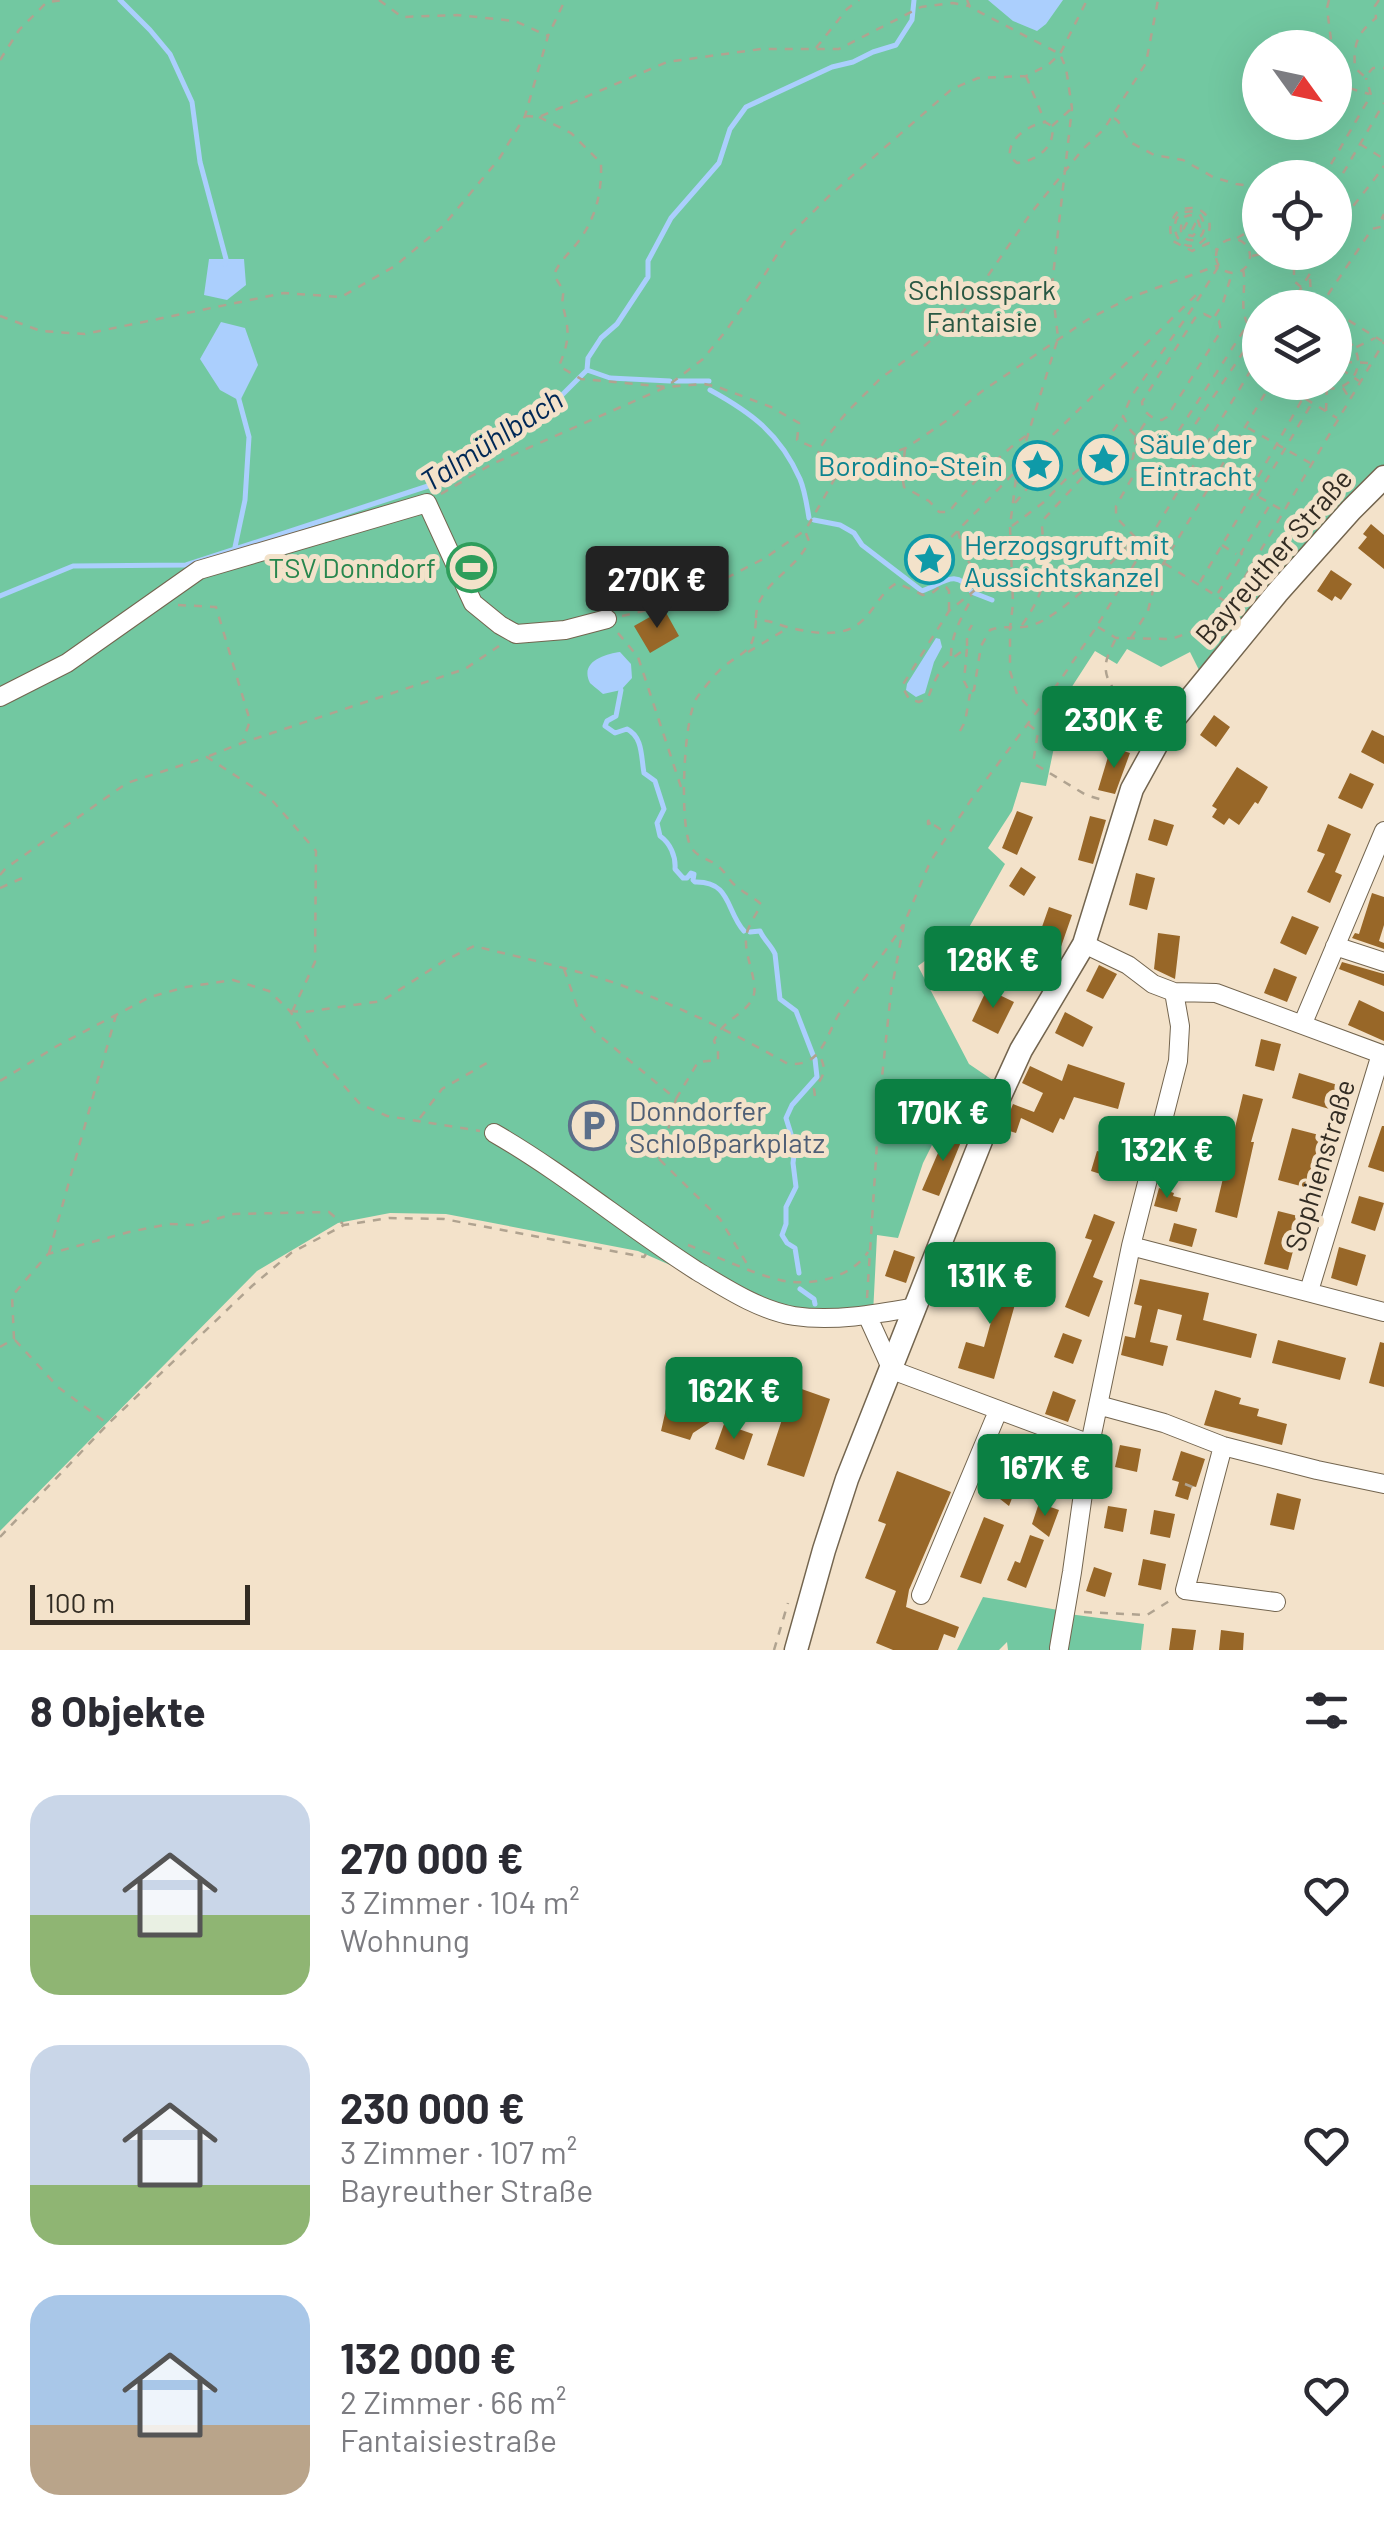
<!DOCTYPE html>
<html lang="de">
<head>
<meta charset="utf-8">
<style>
	body { margin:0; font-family:Barlow,sans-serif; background:#f7f7f7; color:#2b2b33; height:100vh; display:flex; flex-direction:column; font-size:38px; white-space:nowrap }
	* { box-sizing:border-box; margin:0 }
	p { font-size:32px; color:#7c7c81 }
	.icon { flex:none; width:55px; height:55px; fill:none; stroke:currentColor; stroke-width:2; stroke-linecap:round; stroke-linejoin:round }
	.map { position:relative; height:1650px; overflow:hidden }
	.drawer { display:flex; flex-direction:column; background:#fff; flex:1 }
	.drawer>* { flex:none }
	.needle { width:65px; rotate:123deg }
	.buttons { position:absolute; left:1242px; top:30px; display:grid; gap:20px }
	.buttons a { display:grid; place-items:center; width:110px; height:110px; border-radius:50%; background:#fff; box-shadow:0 10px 40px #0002; font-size:50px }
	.scale { position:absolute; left:30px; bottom:25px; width:220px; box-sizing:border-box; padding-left:10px; border:5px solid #322c23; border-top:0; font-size:28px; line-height:35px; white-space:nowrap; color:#322c23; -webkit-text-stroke:8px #f3e2ca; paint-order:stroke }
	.price { position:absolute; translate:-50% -85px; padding:0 22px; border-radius:10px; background:#0b8043; color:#fff; font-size:32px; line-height:65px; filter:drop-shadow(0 2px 5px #0008) }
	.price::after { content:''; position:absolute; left:50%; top:60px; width:30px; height:22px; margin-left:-15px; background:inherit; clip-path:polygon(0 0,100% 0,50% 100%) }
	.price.selected { background:#222; color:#fff }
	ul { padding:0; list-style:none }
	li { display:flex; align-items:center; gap:30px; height:250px; padding:0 30px }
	li span { display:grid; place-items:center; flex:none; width:280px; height:200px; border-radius:30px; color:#555 }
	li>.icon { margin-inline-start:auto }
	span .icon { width:120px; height:120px; fill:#fffc; stroke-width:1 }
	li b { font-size:42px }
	h2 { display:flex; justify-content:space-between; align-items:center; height:120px; padding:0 30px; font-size:42px }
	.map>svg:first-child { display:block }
	.green { fill:#72c8a1; fill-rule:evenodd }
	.water { fill:#abcffd }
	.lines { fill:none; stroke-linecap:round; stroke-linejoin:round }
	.stream { stroke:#abcffd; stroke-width:5 }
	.building { fill:#986728 }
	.minor-casing { stroke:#73654f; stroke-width:20 }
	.major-casing { stroke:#73654f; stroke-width:25 }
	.path { stroke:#b0a390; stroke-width:2.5; stroke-dasharray:8 8; stroke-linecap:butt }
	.minor { stroke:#fff; stroke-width:18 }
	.major { stroke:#fff; stroke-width:22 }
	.labels { text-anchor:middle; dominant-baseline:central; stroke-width:10; stroke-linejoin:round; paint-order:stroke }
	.park-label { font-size:28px; fill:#295843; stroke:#f3e2ca }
	.culture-label { font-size:28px; fill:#0d838f; stroke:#f3e2ca; text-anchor:start }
	.street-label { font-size:28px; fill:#322c23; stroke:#f3e2ca }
	.leisure-label { font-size:28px; fill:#27864d; stroke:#f3e2ca; text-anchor:end }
	.service-label { font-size:28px; fill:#4e5e75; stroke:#f3e2ca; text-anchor:start }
	.water-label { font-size:30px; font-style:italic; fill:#002856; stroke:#f3e2ca }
</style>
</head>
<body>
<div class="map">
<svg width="1384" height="1650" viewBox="0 0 1384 1650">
	<rect width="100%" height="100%" fill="#f3e2ca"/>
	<path class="green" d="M0 0H1384V468L1200 672 1190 652 1161 667 1127 649 1117 664 1095 651 1064 699 1046 786 1021 782 1012 811 988 848 1005 864 958 947 938 951 918 966 969 1064 994 1081 975 1122 943 1123 923 1163 898 1238 877 1235 873 1314 776 1311 638 1251 446 1214 390 1213 338 1223 257 1271 0 1531ZM1260 48H1335V122H1260ZM1260 178H1335V252H1260ZM1260 308H1335V382H1260Z
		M983 1597 1064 1611 1055 1650H1008L1007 1642 999 1650H957Z
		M1069 1614 1144 1624 1141 1650H1065Z"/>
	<path class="water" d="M988 0H1063L1046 24 1037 31 1013 21Z
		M209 259H244L246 285 227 300 204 295Z
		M221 322 245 328 258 365 240 401 220 390 200 359Z
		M936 638 940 639 942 647 934 662 925 693 916 697 906 690 907 684Z
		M620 652 631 664 632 678 621 690 603 694C602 693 591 684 590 683 579 661 606 654 620 652Z"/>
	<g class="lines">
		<path class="stream" d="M120 0 150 30 170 54 192 102 200 162 226 259 225 264
			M587 370 610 378 670 381
			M676 381H709
			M710 390C752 413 780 434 800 479 805 491 807 506 809 518
			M814 520 840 525 854 533 862 545 922 591C943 584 955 567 972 592
			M235 547 245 500 249 437 238 396
			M974 593 992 600
			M0 596 73 566 186 565 428 486 556 401 587 370 588 358 601 338 617 324 648 277V261L671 218 719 163 730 129 746 107 832 67 853 62 873 52 896 45 912 20 914 0
			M621 690 616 716 607 721 605 726 615 733 627 729C643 737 641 757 644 773L655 781 664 809 657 823 660 836C670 843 676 856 675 869L683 878H687L691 873 694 874 693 880 695 882C731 881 726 911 744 931
			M750 932 760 931C764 940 771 945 775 954L780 999 796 1011 813 1055
			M799 1273 795 1248 787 1243 782 1235 786 1224V1207L796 1187 793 1163 795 1147 786 1118 792 1105 817 1077 815 1059
			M800 1289 814 1299 815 1304"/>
	</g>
	<path class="building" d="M1371 524 1384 535V569L1358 548 1367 537 1363 534Z
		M1331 570 1352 584 1341 600 1335 596 1332 601 1317 591Z
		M664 609 679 636 650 653 634 626Z
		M1214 715 1230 727 1216 747 1200 735Z
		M1372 730 1384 736V764L1361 752Z
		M1111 747 1130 753 1115 794 1098 790Z
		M1237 767 1268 787 1258 804 1255 802 1239 825 1229 818 1224 825 1212 817 1217 809 1212 806Z
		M1350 773 1374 784 1362 809 1338 798Z
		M1017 811 1033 817 1017 855 1002 848Z
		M1090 816 1106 820 1093 864 1078 860Z
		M1154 819 1174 825 1167 846 1148 840Z
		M1328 824 1351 834 1335 872 1342 875 1330 903 1307 892 1325 854 1317 851Z
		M1021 867 1036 877 1024 896 1009 886Z
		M1136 873 1155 878 1147 910 1129 905Z
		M1372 893 1384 897V925L1379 941 1384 943V949L1352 938 1355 933 1359 934Z
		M1049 907 1072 915 1055 964 1040 989 1027 982 1047 945 1037 941Z
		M1292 916 1319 927 1306 955 1280 943Z
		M1158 933 1180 936 1175 979 1154 969Z
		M1342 962 1384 974V986L1339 969Z
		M1099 965 1117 974 1103 999 1086 991Z
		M1274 968 1297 977 1287 1002 1264 993Z
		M987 989 1014 1002 998 1034 972 1021Z
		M1359 1000 1384 1012V1041L1348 1025Z
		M1065 1012 1093 1027 1083 1047 1055 1033Z
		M1261 1039 1281 1044 1274 1071 1255 1066Z
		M1068 1064 1125 1083 1118 1109 1074 1097 1064 1120 1060 1118 1053 1133 1021 1118 1016 1133 1003 1129 1013 1104 1034 1112 1043 1093 1022 1083 1030 1066 1062 1081Z
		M1299 1073 1344 1087 1336 1111 1292 1098Z
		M1243 1094 1263 1099 1251 1142H1254L1237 1218 1215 1212Z
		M1117 1117 1132 1121 1126 1143 1133 1145 1122 1181 1091 1171 1097 1151 1105 1153Z
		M1382 1126H1384V1172L1368 1167Z
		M1292 1128 1323 1136 1308 1188 1278 1180Z
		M947 1132 963 1137 939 1196 922 1190Z
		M1159 1188 1174 1193 1173 1196 1181 1198 1177 1212 1154 1206Z
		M1359 1196 1384 1203 1375 1231 1351 1223Z
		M1278 1211 1302 1217 1288 1270 1264 1264Z
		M1094 1214 1115 1222 1093 1277 1103 1281 1089 1317 1065 1307 1092 1240 1085 1238Z
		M1174 1223 1197 1229 1192 1247 1169 1241Z
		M1339 1247 1366 1255 1357 1286 1331 1278Z
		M894 1250 915 1257 906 1283 885 1276Z
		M975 1278 1019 1290 994 1379 958 1368 966 1342 984 1347 994 1311 968 1304Z
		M1140 1279 1209 1293 1203 1320 1257 1334 1251 1358 1176 1340 1182 1315 1158 1309 1150 1342 1168 1346 1163 1366 1121 1355 1125 1336 1135 1338 1142 1306 1134 1304Z
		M1063 1333 1082 1340 1073 1364 1054 1357Z
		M1278 1340 1346 1358 1340 1380 1272 1363Z
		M1380 1342 1384 1343V1387L1369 1383Z
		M793 1386 830 1399 804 1477 767 1465Z
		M1215 1390 1241 1398 1239 1404 1259 1409 1257 1416 1287 1424 1282 1445 1204 1425Z
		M1053 1391 1076 1400 1068 1422 1045 1414Z
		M687 1398 691 1405 704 1400 716 1418 693 1433 690 1440 661 1431 666 1409Z
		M724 1424 753 1434 744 1460 715 1449Z
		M1120 1445 1141 1449 1137 1472 1115 1467Z
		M1181 1451 1205 1459 1196 1487 1192 1486 1188 1500 1175 1496 1179 1482 1172 1480Z
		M1007 1452 1027 1460 1009 1506 991 1492Z
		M1051 1459 1071 1467 1063 1487 1044 1479Z
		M897 1471 951 1492 909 1590 906 1607 959 1627 955 1638 944 1634 938 1650H893L876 1643 896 1591 865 1578 886 1524 878 1521Z
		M1277 1493 1301 1499 1294 1530 1270 1525Z
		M1039 1503 1059 1510 1049 1537 1032 1524Z
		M1108 1506 1127 1509 1123 1532 1104 1528Z
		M1154 1510 1175 1514 1170 1538 1150 1534Z
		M984 1517 1004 1525 981 1584 960 1577Z
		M1030 1535 1044 1540 1026 1588 1007 1580 1015 1561 1020 1563Z
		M1143 1559 1166 1564 1161 1590 1138 1585Z
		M1094 1567 1112 1573 1105 1597 1086 1591Z
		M1172 1628 1196 1630 1193 1650H1169Z
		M1221 1630 1244 1633 1243 1650H1219Z"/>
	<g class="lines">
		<defs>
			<path id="minor" d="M0 697 67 663 199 570 427 503 473 603 500 625 516 634 565 630 607 619
				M1084 944 1128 965 1153 984 1174 992 1216 993 1384 1055
				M1335 946 1384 962
				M1303 1023 1384 831
				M494 1133C565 1174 628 1227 697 1271 727 1289 759 1310 794 1316 834 1322 877 1314 916 1307
				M1131 1246 1384 1312
				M1309 1291 1381 1054
				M867 1315 892 1370 1090 1444
				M1098 1405 1164 1423 1223 1446 1317 1470 1384 1484
				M1223 1446 1185 1590 1276 1602
				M921 1595 998 1411
				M1059 1648 1072 1572 1090 1444 1131 1246 1178 1061 1180 1026 1174 992"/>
			<path id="major" d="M796 1650 824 1550 847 1479 990 1118 1021 1050 1084 944 1132 789 1164 731 1277 593 1351 510 1384 477"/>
		</defs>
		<use href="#minor" class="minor-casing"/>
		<use href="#major" class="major-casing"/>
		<path class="path" d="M379 0 402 17 457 15 515 21 548 36
			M967 0 970 7 1060 54 1066 68 1072 108 1052 285 1058 338 1017 470 1010 526 1013 604 1010 628V671L1017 694 1033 712
			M1329 0 1327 8 1332 48
			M1379 0 1375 6 1376 18C1358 33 1353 43 1355 68L1365 77 1373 68H1384
			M816 48 847 9 859 0
			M0 60 19 30 47 2 64 0
			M1026 76 1045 122 1052 126C1056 147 1036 161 1017 163L1010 157C1007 139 1029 125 1045 122
			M1335 82 1339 85 1369 94
			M525 116 539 117 667 62 761 49H839L921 7 953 3 969 6
			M539 117 571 133 601 163C602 192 596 218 578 242 569 254 559 261 554 275 555 277 562 288 563 290 564 296 561 302 563 307 570 332 569 342 559 366L581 379 666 387 704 384 718 387 771 407 799 423 797 440 815 448 820 454
			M1114 118 1118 121 1130 142 1154 155 1183 160 1213 177 1236 184 1260 187
			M1052 126 1071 109
			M1360 144 1384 159
			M1323 178 1371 95 1366 78
			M1335 187 1384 103
			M1335 197 1345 213
			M1384 214 1382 218 1384 219
			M1192 230 1195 224 1188 221 1183 230 1188 235 1193 236 1200 227 1197 217 1190 215 1184 217C1168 252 1220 245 1199 213 1161 201 1173 260 1200 243 1220 230 1207 198 1178 211 1170 221 1168 229 1173 241L1192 251 1209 243 1217 250
			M1335 232C1349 209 1368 189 1384 166
			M1237 238 1260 225
			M1216 256a17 17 0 1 1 34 0a17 17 0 1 1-34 0Z
			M1300 252 1294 268V281L1301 287
			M1252 256 1270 252
			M1218 267 1194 306 1131 397 1123 416 1131 431 1149 449 1158 448 1176 435 1248 324 1260 314
			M1243 269C1247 288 1239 304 1247 323
			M1310 279 1311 297 1328 308
			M1268 308 1278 300 1293 301
			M1289 308 1323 252
			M1298 308 1311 297
			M1319 308 1372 229 1384 226
			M1335 312 1382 341
			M1204 314 1219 321 1221 331 1167 417 1162 420C1152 419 1143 413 1142 402L1195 318Z
			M0 316 41 331 85 334 284 293 341 297 395 266 443 226 499 159 525 116 548 36 565 0
			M1215 316 1223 303 1232 273
			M1336 349 1352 324
			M1342 354 1375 338
			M1344 362 1370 363
			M1341 369 1359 381
			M1335 374 1349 398
			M1278 382 1337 418
			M1312 382C1352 408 1380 349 1335 334
			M1307 399 1317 382
			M1326 411 1327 382
			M1248 428 1310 463
			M905 449 902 475 904 487 929 501 939 512H949C969 486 1000 454 1027 435
			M1159 449 1164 451 1175 447 1186 438 1260 327
			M1148 450 1116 506V517L1136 538 1143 550 1239 610
			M839 472 906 448 949 419 981 392 1087 320 1129 298 1219 265
			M1221 474 1248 490
			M1250 491 1303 398
			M441 494 492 464 666 387 703 359 725 332 759 284 787 238 830 195 952 89 978 78 1026 76 1048 65 1060 54 1087 0
			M1257 496 1312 403
			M1259 497 1282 510
			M1015 503 1030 485 1028 474 1023 483 1017 482
			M1012 526 1044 502 1065 480 1078 470 1108 471 1125 467 1133 458 1136 437 1149 417
			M958 531 965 557 975 570 979 581 975 590 949 611 902 686 909 699 919 702 928 698C938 671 942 664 967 648L964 681 970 693 974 690 981 646 990 630C1003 625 1017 629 1030 626 1064 616 1110 563 1136 538
			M1222 545 1236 554
			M929 560 1017 470 1199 292
			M1200 582 1253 493
			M1218 593 1239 560 1244 558 1241 553 1271 503
			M178 605 216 607 250 721 243 740
			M622 616 678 603 765 558 804 531
			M756 618C756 584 797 571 809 541L805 531 838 473 820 454V448L830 433 847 412 881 378 922 348 963 312 1031 213 1083 149 1104 129 1146 63 1158 0
			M1022 625C1050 585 1045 572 1042 526L1044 519 1090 469 1100 449 1123 417
			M1098 627 1116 638 1171 639 1208 626 1229 604 1384 342
			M618 633 638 657 682 790
			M1131 638 1148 611 1157 574 1272 382
			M1115 640C1112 647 1107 656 1106 663 1102 689 1134 708 1151 721
			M967 646V634L972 625
			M748 652 788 628
			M951 656C951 635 962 616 972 598L971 595
			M1028 724 1038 732 1033 763 1086 795 1106 801
			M960 731 965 722 970 694
			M209 756 242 743 465 669 499 646
			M931 823 928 824V821L931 820V823L946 833
			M0 875 6 868 127 783 207 757 271 799 316 851 315 962 292 1012
			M0 888 27 876
			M564 969 579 1012 595 1032 676 1099 670 1122 640 1115
			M290 1011 305 1012 382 1001 444 961 474 946C522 958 570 968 618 984 674 1004 736 1034 788 1064 799 1064 807 1064 816 1055 826 1045 831 1027 839 1014 859 984 883 956 903 925
			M0 1081 57 1046 150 997 186 987 233 980 269 991 290 1011 318 1056 360 1104 387 1116 480 1131
			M815 1096 814 1089C823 1077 828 1070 819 1055
			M676 1099 698 1062 718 1060V1050L714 1041C724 1017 749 1014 754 994 757 980 745 956 746 940 746 927 756 916 761 904 753 897 744 893 736 886 728 880 725 870 715 864 706 858 697 857 691 847 679 827 683 714 698 696 705 687 714 675 723 667 746 649 753 654 756 621 768 619 776 624 787 627 807 632 833 637 852 628 873 617 878 593 897 583L923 595 932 593 941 586 946 587 949 591V611
			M420 1118 442 1089 487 1063
			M629 1150 659 1159 720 1219 750 1269
			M659 1159 670 1123
			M688 1245C714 1255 765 1280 792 1282 820 1284 852 1276 868 1252
			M49 1253 116 1015
			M867 1298 880 1096 891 992 904 924 930 862 971 800 1059 682 1097 626 1260 355
			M15 1340 58 1387 108 1424
			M0 1347 14 1339 12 1296 48 1254 129 1232 169 1224 194 1225 234 1214 329 1212 343 1224
			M1185 1484 1195 1488
			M0 1537 108 1424 252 1286 291 1253 344 1225 389 1218 444 1219 644 1257 646 1254
			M1084 1612 1147 1615 1171 1600
			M774 1650 788 1603"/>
		<use href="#minor" class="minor"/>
		<use href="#major" class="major"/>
	</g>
	<defs>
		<symbol id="sight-ring" viewBox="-11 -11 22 22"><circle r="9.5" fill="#f3e2ca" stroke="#0f9aa8" stroke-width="1.5"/><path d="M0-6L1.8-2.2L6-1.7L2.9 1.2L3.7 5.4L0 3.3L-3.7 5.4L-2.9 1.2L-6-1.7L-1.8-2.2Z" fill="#0f9aa8"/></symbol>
		<symbol id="stadium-ring" viewBox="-11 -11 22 22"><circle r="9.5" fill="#f3e2ca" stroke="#2e9e5b" stroke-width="1.5"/><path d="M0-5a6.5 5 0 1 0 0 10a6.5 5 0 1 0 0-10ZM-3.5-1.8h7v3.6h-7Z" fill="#2e9e5b"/></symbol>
		<symbol id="parking-ring" viewBox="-11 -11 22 22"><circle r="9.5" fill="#f3e2ca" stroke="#5c6f8a" stroke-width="1.5"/><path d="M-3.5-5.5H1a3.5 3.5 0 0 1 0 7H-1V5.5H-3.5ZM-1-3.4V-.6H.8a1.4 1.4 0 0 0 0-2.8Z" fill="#5c6f8a"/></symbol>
	</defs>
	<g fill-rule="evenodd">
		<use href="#sight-ring" x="1076" y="432" width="55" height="55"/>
		<use href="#sight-ring" x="1010" y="438" width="55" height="55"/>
		<use href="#sight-ring" x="902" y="532" width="55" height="55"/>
		<use href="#stadium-ring" x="444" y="540" width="55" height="55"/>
		<use href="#parking-ring" x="566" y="1098" width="55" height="55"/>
	</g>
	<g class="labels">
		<g class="park-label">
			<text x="982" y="289">Schlosspark<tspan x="982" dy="32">Fantaisie</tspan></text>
		</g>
		<g class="culture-label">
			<text x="1139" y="443">Säule der<tspan x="1139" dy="32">Eintracht</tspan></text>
			<text x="1003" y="465" text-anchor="end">Borodino-Stein</text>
			<text x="964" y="544">Herzogsgruft mit<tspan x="964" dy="32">Aussichtskanzel</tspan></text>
		</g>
		<g class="street-label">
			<text transform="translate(1273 556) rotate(-49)">Bayreuther Straße</text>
			<text transform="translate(1319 1165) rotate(-73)">Sophienstraße</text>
		</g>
		<g class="leisure-label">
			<text x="436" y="567">TSV Donndorf</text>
		</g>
		<g class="service-label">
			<text x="629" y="1110">Donndorfer<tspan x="629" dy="32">Schloßparkplatz</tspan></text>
		</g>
		<g class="water-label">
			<text transform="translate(491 439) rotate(-33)">Talmühlbach</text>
		</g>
	</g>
</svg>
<div class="buttons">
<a><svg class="needle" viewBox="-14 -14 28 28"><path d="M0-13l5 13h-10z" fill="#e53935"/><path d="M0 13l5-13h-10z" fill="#7c7c81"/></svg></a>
<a><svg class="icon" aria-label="locate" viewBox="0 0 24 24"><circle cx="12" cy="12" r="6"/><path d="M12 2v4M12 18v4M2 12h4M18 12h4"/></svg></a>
<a><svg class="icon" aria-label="layers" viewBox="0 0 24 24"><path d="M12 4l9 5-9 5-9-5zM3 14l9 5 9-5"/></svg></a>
</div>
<div class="scale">100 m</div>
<b class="price selected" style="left:657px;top:631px">270K €</b>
<b class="price" style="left:1114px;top:771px">230K €</b>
<b class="price" style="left:993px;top:1011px">128K €</b>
<b class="price" style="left:943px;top:1164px">170K €</b>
<b class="price" style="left:1167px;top:1201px">132K €</b>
<b class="price" style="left:990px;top:1327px">131K €</b>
<b class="price" style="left:734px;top:1442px">162K €</b>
<b class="price" style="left:1045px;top:1519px">167K €</b>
</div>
<section class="drawer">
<h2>8 Objekte<svg class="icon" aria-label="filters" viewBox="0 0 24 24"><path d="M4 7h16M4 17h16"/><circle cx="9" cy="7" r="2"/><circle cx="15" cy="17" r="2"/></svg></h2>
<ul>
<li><span style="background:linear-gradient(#c9d6e8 60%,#8fb573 0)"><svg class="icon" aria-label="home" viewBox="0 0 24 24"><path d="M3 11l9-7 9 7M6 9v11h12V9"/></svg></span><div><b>270 000 €</b><p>3 Zimmer · 104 m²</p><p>Wohnung</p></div><svg class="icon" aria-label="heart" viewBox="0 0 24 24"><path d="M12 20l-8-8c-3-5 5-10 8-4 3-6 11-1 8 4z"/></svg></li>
<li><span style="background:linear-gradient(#c9d6e8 70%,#8fb573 0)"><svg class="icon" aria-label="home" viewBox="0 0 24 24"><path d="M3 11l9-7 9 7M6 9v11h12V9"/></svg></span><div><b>230 000 €</b><p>3 Zimmer · 107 m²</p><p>Bayreuther Straße</p></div><svg class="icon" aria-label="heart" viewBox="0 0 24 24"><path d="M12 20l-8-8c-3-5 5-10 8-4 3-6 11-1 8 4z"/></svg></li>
<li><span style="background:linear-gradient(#a9c7e8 65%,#b9a48a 0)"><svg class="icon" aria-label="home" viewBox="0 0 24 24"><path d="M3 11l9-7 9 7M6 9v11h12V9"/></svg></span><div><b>132 000 €</b><p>2 Zimmer · 66 m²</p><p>Fantaisiestraße</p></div><svg class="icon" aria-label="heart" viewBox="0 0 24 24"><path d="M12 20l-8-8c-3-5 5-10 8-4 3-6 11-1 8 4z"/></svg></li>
</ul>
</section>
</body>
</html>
